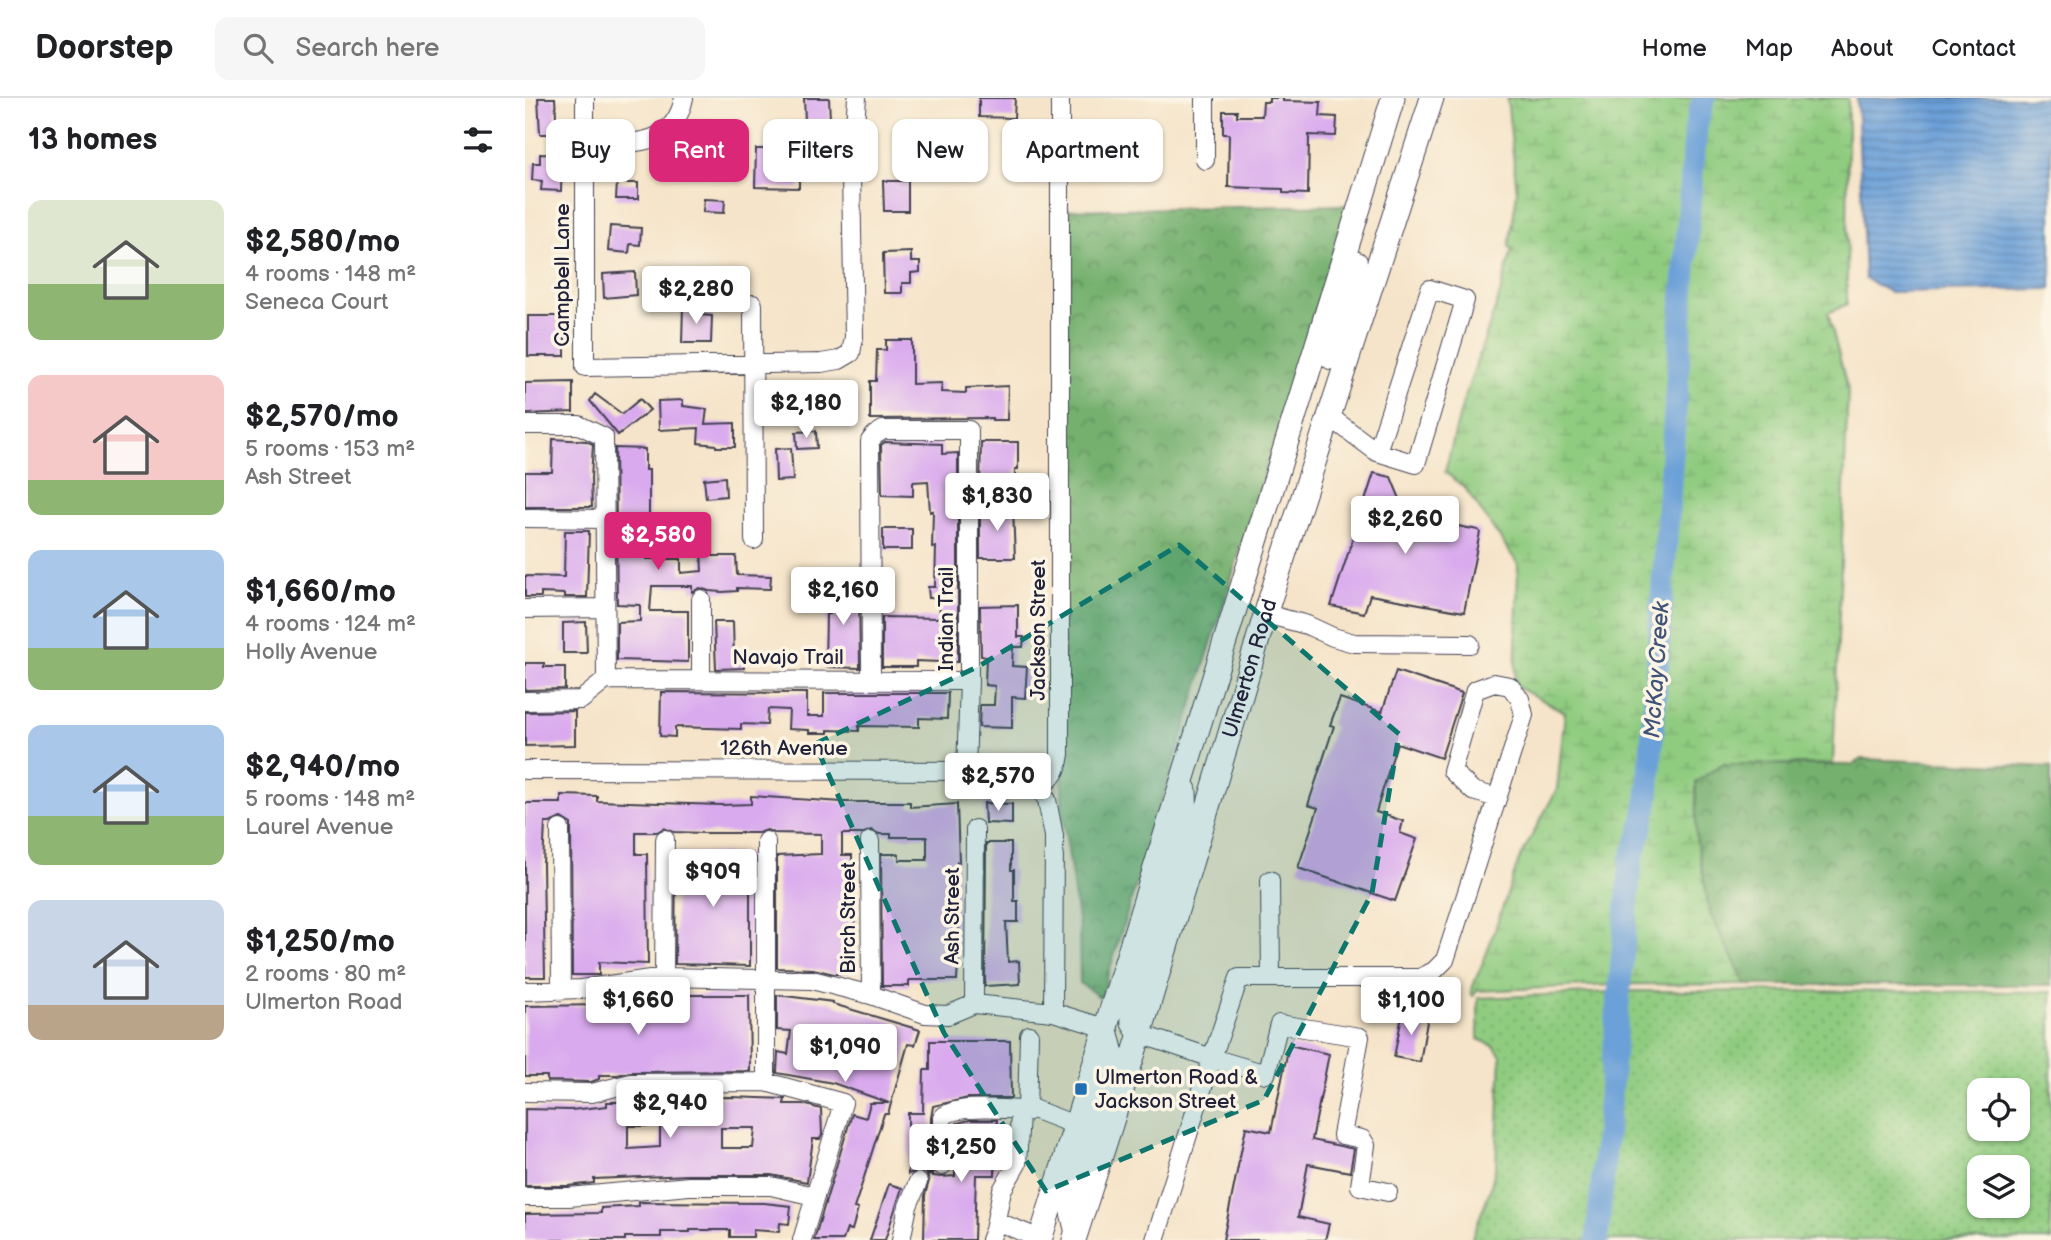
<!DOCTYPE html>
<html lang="en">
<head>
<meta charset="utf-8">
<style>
	body { margin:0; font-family:"Balsamiq Sans",sans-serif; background:#f6f6f6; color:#202124; height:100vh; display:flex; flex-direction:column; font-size:26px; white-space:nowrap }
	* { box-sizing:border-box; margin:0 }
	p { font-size:23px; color:#757577 }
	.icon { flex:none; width:38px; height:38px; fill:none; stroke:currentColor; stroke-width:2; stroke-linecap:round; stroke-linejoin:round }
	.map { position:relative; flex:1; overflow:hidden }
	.drawer { display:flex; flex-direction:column; background:#fff; width:525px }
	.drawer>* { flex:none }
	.hud { position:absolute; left:21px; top:21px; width:665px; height:63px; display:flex; gap:14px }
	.controls { position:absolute; left:1442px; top:980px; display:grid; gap:14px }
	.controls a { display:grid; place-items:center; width:63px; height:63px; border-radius:14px; background:#fff; box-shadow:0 2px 5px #0004; font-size:35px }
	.price { position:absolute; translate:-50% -60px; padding:0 16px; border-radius:7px; background:#fff; color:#222; font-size:23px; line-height:46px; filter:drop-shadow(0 2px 4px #0008) }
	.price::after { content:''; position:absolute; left:50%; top:42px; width:21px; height:16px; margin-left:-10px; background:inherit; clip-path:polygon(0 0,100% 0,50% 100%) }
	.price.current { background:#db2777; color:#fff }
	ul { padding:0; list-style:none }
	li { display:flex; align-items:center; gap:21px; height:175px; padding:0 28px }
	li span { display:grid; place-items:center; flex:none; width:196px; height:140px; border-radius:14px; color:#555 }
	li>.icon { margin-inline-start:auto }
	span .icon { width:84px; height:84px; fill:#fffc; stroke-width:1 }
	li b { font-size:30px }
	h2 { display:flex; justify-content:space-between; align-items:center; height:84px; padding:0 28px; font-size:30px }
	.pill { padding:0 24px; border-radius:14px; background:#fff; box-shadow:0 2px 5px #0004; font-size:24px; line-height:63px }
	.pill.current { background:#db2777; color:#fff }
	header { display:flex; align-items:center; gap:42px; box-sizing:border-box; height:98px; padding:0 35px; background:#fff; border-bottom:2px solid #e0e0e0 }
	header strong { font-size:33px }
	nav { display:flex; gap:38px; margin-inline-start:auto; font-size:24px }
	.search { width:490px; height:63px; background:#f6f6f6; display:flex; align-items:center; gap:18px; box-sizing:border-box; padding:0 24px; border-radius:14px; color:#757577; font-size:26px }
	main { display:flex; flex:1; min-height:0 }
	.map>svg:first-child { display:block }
	.grass { fill:url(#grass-dots); stroke:#59775e; stroke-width:2; fill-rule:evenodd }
	.forest { fill:url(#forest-crowns); stroke:#4b6954; stroke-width:2 }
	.wetland { fill:url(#wetland-marsh); stroke:#59775e; stroke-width:2 }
	.water { fill:url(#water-rules); stroke:#47618a; stroke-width:2 }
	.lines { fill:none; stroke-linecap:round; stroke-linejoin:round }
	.river { stroke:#6ca0d8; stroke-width:23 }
	.building { fill:#d9aaee; fill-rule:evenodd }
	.minor-casing { stroke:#423f50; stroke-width:20 }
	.major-casing { stroke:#423f50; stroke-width:25 }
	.minor { stroke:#fff; stroke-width:18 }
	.major { stroke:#fff; stroke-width:23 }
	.marked { fill:#0f766e; fill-opacity:0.2; stroke:#0f766e; stroke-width:5; stroke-dasharray:14 9; stroke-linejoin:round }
	.poi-dot { fill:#1f6fb2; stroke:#fcf5e5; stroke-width:2.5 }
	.labels { text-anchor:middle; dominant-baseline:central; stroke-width:7; stroke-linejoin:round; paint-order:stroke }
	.street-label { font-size:21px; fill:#22223b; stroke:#fcf5e5 }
	.poi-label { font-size:21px; fill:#22223b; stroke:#fcf5e5; text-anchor:start }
	.water-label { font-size:23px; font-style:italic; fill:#40547a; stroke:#fcf5e5 }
</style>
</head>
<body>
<header>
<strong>Doorstep</strong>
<div class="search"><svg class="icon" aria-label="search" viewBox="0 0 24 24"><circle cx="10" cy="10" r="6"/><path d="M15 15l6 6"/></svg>Search here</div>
<nav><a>Home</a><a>Map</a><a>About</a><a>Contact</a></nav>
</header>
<main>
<section class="drawer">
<h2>13 homes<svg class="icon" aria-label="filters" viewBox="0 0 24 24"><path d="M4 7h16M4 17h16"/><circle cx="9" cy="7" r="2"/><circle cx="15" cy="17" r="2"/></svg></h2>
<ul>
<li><span style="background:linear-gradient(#dfe7d0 60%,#8fb573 0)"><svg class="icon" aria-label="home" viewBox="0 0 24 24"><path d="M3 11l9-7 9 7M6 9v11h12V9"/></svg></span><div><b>$2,580/mo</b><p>4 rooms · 148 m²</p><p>Seneca Court</p></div></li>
<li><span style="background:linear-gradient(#f6c9c9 75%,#8fb573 0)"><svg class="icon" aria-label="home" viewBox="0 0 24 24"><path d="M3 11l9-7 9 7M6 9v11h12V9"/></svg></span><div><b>$2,570/mo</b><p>5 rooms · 153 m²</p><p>Ash Street</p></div></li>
<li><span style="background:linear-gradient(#a9c7e8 70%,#8fb573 0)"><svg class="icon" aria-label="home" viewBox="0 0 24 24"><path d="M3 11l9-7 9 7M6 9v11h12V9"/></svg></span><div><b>$1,660/mo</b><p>4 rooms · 124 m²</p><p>Holly Avenue</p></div></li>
<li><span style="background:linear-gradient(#a9c7e8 65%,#8fb573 0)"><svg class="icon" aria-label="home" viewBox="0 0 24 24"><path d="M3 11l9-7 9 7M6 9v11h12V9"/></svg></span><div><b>$2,940/mo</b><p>5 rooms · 148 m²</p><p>Laurel Avenue</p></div></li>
<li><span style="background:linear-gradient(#c9d6e8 75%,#b9a48a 0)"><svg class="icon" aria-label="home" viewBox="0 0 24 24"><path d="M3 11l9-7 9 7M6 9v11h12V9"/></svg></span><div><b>$1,250/mo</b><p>2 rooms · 80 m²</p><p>Ulmerton Road</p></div></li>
</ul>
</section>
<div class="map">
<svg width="1526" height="1142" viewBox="0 0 1526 1142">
	<defs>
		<pattern id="grass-dots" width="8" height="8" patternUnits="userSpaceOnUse" patternTransform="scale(1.75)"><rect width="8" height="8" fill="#90cc80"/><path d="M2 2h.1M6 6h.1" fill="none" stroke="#7caf70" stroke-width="1.8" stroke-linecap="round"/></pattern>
		<pattern id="forest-crowns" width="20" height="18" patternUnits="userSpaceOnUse" patternTransform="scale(1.75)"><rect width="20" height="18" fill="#74b06e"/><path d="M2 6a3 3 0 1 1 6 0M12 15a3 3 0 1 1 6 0" fill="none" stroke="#5f8f5c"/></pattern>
		<pattern id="wetland-marsh" width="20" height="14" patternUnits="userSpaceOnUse" patternTransform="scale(1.75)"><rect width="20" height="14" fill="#90cc80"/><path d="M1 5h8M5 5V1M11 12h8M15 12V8" fill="none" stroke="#7caf70"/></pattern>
		<pattern id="water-rules" width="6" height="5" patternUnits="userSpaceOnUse" patternTransform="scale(1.75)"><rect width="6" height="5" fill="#6ca0d8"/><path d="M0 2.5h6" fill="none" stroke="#5882b0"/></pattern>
	</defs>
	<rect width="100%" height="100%" fill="#fcf5e5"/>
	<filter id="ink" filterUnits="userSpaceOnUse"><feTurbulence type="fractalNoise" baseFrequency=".0143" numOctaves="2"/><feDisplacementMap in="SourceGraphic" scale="14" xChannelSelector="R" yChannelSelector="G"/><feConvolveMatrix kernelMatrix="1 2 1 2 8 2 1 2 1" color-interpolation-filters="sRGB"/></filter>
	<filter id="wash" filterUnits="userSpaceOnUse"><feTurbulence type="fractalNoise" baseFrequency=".00686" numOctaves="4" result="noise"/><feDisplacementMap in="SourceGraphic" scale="28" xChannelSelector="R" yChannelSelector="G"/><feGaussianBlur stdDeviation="1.57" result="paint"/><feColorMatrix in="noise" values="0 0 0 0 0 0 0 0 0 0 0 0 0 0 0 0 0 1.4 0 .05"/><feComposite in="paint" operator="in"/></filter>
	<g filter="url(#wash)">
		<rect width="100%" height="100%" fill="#f5e4c9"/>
		<path class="grass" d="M1109 893 1526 894V1142H946L965 1092 971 1067 976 958 969 948 953 941V900ZM1454 992H1493V1031H1454ZM1454 1069H1493V1108H1454Z"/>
		<path class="forest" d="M823 107 603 812 576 900 555 885 554 829 537 711 543 112Z
			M1337 661 1526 669V887H1221L1185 816 1171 739V684L1197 666 1327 667Z"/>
		<path class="wetland" d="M982 0H1323L1322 206 1303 215 1323 292 1308 666H1197L1171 684V739L1185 816 1221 887 1109 886 952 893 948 898 945 895 961 857 994 762 1032 691 1040 614 990 588 993 466 940 390 920 374 938 304 974 199 987 151 984 149 992 94Z"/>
		<path class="water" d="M1332 0H1526V191L1365 194 1340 181Z"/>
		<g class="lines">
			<path class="river" d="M1072 1142 1106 762 1116 734 1123 699 1165 100 1171 28 1179 0"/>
		</g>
		<g id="blocks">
			<path class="building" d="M13 0H30L32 36H15Z
				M279 0H304L305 21 280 23Z
				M454 0H490L489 20 454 19Z
				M744 0H758V3L796 4 795 18 812 19 811 38 784 37 783 96 758 95V91L703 89 704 36H698V13H712V18H737L738 4H744Z
				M231 51H242V61H274V90L230 89Z
				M15 56 37 57 36 93 16 92 17 83 7 82 8 65H15Z
				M358 83H383V113H359Z
				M92 85H113V101H91Z
				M179 101 200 102 199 115 178 114Z
				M85 128 116 130 115 147 105 146 104 155 83 153Z
				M386 154V164H395V174L386 175V185H377V195H359L358 155Z
				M110 174 111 197 79 200 78 176Z
				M158 207 177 208V217L187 218 186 245H157Z
				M3 218H40V258H3Z
				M361 242H387V286L417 285 416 294 441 295V290L483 288 482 322H467V320L345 321V283H351L352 252H361Z
				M48 284V314L0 316V285Z
				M275 287H294V311H275Z
				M70 296 97 316 115 301 125 312 93 337 65 303Z
				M158 302V308L182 311 180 326 210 325V349H191V347L173 345 174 330 134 332 133 303Z
				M291 333 292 350 272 351 271 334Z
				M28 341 61 343 68 346 66 381 67 409H0V374H27Z
				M360 344 417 346V356L433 355V564H428V571L416 570V564L391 563V569H357V519L415 520 414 500H404L403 489H410L411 449 407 450 408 413 405 414 403 383 388 384V398L357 397 356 347Z
				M456 344H493V371H490V389H455Z
				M90 350 120 351V372H124V422H128V436H122L121 461H156V475L177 473 176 452H187L188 458H211L212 477 246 478 245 491 212 490V493L197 494 184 493 175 490 167 494V488H127L125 513H163V564L92 562V524L115 523V507L92 506Z
				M266 350 268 382 251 383 250 351Z
				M849 375 866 379 882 418 953 432 955 434 939 514 845 497 839 515 806 508Z
				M200 379 201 398 181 400 179 381Z
				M455 410 488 411 490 460H455Z
				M358 431H387V452H358Z
				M40 433H64L62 499H40V496L16 495V499H0V478L39 479Z
				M305 486H334L335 570 300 569 301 516H305Z
				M493 507V539H499L498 549H488L487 568 502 569 500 600 487 599V630L454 629 455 607H469L470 588 460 587 461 559 456 558 455 508Z
				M61 524 62 555H38V525Z
				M189 524H208L209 560 219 559V570L191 571Z
				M0 565H19V569H40V591L0 592Z
				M871 573 937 595 916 660 872 645 851 714 878 723 875 735 892 741 870 803 773 770 793 710 783 707 809 628 805 627 815 600 857 614Z
				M136 594 282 595V618H299V595H423L422 621 394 620V629L334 628V633L303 632V635H284V632L263 631 264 612 243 611 242 627 216 626V631L150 629V639L135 638Z
				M50 613V647L0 648V614Z
				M36 697 72 698V703L196 707 226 706V698L318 704H385V709L432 706 434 764H432L434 852 432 882H384V888H357L356 756H374V762H402V739H366V736H354L346 732 337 736H317V757H327V784H329L330 866H321V876H309L288 871 252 870V758L296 756V736L249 735 242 732 233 735H179L149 734 139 730 132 734H111V756H122L123 866 74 864V877H47L46 731V726L36 720 25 725H20L18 766 20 879H0V705H36Z
				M459 705 487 706V726L460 725Z
				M461 745H486V772H489V803H493V824H481L483 864 494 863 495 886 460 888Z
				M151 755 225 756V868L150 866Z
				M113 897H224L225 973 106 974 92 977H74V981L66 984 22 983V978H0V908L82 907 83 899 113 900Z
				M252 897 308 904V906L395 932 390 947 383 946 363 1016H359L335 1092 329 1110 333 1111 327 1132 322 1131 318 1142H289L327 1016 341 1020 345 1005H364L308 985 252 975 253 954 263 956 266 933 252 932Z
				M878 913 903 918 895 964 869 959Z
				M405 943H485L486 1000H443L408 1008 406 1020V1068L408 1076 392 1073 383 1076V1015H398L399 972H405Z
				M764 947 804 956 787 1042 829 1051 825 1074 783 1066 773 1119 804 1126 800 1142H698L721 1029 746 1034Z
				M206 999 260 1001 259 1006H278L296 1011 297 1037 295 1041H288L282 1084 246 1077H164L69 1081V1085L43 1088H0V1011L46 1012 82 1008V1004H113V1000ZM103 1028H135V1049L103 1051ZM196 1030H230L228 1050H196Z
				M445 1022H472L470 1077H451L449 1142H399L400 1097 404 1083 402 1077 416 1079 430 1078 432 1025Z
				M364 1086 377 1090 360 1142H345Z
				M114 1104 239 1105 266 1108 264 1126 255 1125 254 1134 228 1132V1139H205V1132H165V1134H136V1139H100V1142H0V1116L76 1115V1110L114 1108Z"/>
		</g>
	</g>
	<g filter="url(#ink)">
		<use href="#blocks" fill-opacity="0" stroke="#423f50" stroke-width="2"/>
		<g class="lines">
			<defs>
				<path id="minor" d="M60 0V269L296 265 314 262 326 255 329 239 326 76 332 0
					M680 0V62
					M60 46C102 44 148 53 159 0
					M228 206 229 442
					M804 318 852 354 891 366 940 202 905 191 852 354
					M0 327H54L79 339 81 582
					M0 420 79 421
					M176 501V582
					M0 511 80 510
					M741 516 782 527 808 539 829 545 945 546
					M81 582 444 583
					M346 582 345 343 350 337 358 332H444V583L441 673
					M0 603 56 602 81 582
					M0 672 471 673C488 675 500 679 514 689
					M35 731 36 893
					M345 743 346 897
					M745 782 746 880
					M139 879 140 741
					M0 893 56 891 139 879 287 882 346 897 400 916 423 917 449 906 528 914 580 930
					M449 906 450 731
					M528 914 529 738 522 702 514 689C529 680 533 672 535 656V0
					M615 936 687 960 630 1142
					M241 984V743
					M0 994 67 995 106 985 241 984 318 1005 277 1142
					M417 1068V1020C429 1005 483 1012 502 1012L504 937
					M863 1094 835 1088 841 1047 837 1041 817 1037 835 939 754 926 741 976 687 960 714 880H895L909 873 920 862 999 617 995 601 985 588 969 585 950 592 927 673 948 693 972 700
					M0 1099H44L164 1088H246L289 1098
					M471 1123 515 1141
					M376 1142 383 1108 393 1084
					M465 1142 469 1132 477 1092 492 1066 495 1016 508 1011 550 1027"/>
				<g id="major">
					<path d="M807 260 832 175 831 165"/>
					<path d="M615 936 608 925 606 903 661 729 660 692"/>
					<path d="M551 1131 544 1101 588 960 581 932"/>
					<path d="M515 1142 868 0"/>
					<path id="s1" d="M549 1142 615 936 745 501 907 0"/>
				</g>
			</defs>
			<use href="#minor" class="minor-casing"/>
			<use href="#major" class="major-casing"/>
			<use href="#minor" class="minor"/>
			<use href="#major" class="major"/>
		</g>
	</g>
	<path class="marked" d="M654 447 874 636 847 795 739 1002 521 1093 419 935 290 646 454 568Z"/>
	<rect class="poi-dot" x="549" y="984" width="14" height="14" rx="3.5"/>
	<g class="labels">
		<g class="street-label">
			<text transform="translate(37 177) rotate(-90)">Campbell Lane</text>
			<text transform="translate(421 521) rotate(-90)">Indian Trail</text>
			<text transform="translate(513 532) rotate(-90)">Jackson Street</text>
			<text x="263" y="559">Navajo Trail</text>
			<text stroke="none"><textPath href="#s1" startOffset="598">Ulmerton Road</textPath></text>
			<text x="259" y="650">126th Avenue</text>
			<text transform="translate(427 818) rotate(-90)">Ash Street</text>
			<text transform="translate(323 820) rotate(-90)">Birch Street</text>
		</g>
		<g class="poi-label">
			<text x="570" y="979">Ulmerton Road &amp;<tspan x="570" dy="24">Jackson Street</tspan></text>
		</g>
		<g class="water-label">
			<text transform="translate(1132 572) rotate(-86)">McKay Creek</text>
		</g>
	</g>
</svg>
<div class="controls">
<a><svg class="icon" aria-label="locate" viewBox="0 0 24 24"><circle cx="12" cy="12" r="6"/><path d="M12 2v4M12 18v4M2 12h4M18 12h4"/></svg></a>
<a><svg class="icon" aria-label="layers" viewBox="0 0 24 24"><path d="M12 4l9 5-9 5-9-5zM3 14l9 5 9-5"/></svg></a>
</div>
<b class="price" style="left:171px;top:228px">$2,280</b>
<b class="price" style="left:281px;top:342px">$2,180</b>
<b class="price" style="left:472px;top:435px">$1,830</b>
<b class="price" style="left:880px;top:458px">$2,260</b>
<b class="price current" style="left:133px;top:474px">$2,580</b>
<b class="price" style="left:318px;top:529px">$2,160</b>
<b class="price" style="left:473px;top:715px">$2,570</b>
<b class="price" style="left:188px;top:811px">$909</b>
<b class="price" style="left:113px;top:939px">$1,660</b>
<b class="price" style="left:886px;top:939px">$1,100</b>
<b class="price" style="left:320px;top:986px">$1,090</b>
<b class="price" style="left:145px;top:1042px">$2,940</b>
<b class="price" style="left:436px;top:1086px">$1,250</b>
<div class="hud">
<a class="pill">Buy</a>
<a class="pill current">Rent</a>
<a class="pill">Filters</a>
<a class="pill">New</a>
<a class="pill">Apartment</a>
</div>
</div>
</main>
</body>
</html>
